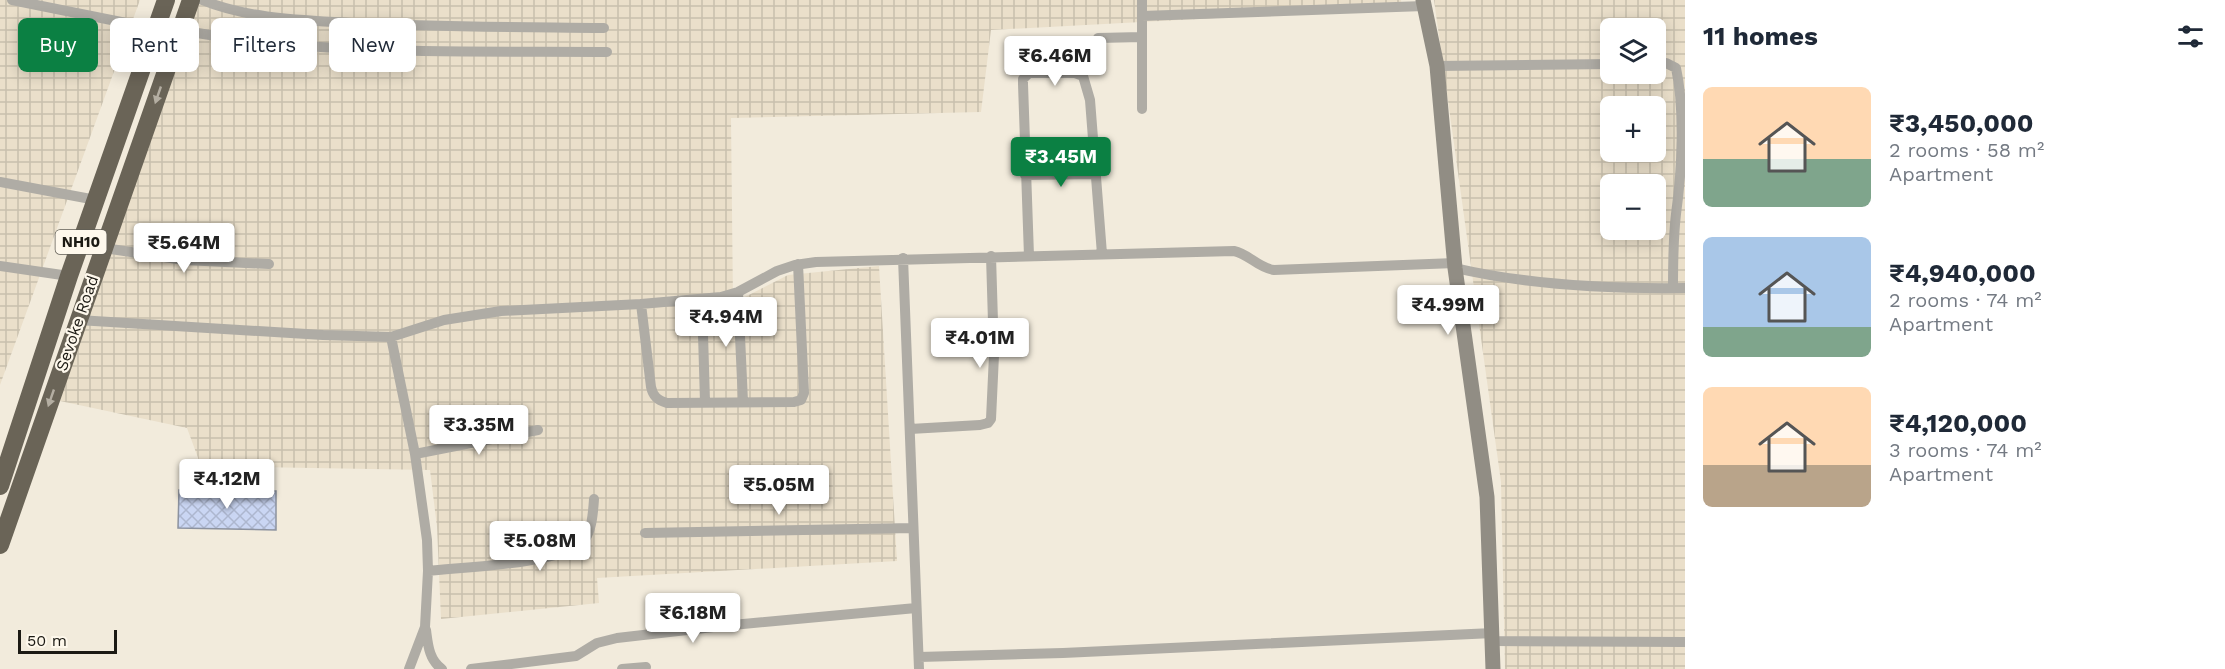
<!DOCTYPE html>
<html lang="en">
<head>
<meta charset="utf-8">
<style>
	body { margin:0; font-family:"Work Sans",sans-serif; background:#f6f6f7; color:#1f2937; height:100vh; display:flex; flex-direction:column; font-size:22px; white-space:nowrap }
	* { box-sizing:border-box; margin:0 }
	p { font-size:20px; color:#747a83 }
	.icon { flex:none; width:33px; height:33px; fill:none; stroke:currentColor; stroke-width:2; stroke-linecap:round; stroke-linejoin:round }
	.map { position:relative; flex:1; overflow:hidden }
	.panel { display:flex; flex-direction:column; background:#fff; width:540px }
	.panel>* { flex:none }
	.banner { position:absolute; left:18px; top:18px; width:570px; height:54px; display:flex; gap:12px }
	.fabs { position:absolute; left:1600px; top:18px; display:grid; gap:12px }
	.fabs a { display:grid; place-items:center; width:66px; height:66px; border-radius:9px; background:#fff; box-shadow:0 3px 15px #0003; font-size:30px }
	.scale { position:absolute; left:18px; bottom:15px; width:99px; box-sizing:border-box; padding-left:6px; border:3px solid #1c1a14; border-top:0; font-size:16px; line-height:21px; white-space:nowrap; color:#1c1a14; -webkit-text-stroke:4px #fef8ec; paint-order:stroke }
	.price { position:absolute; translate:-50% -51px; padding:0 14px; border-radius:6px; background:#fff; color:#222; font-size:20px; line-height:39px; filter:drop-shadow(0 2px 3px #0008) }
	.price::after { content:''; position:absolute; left:50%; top:36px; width:18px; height:14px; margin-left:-9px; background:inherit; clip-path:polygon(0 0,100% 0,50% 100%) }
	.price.active { background:#0b8043; color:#fff }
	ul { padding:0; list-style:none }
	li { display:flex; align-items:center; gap:18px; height:150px; padding:0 18px }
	li span { display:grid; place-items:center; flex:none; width:168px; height:120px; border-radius:9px; color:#555 }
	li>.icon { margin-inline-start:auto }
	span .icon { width:72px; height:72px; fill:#fffc; stroke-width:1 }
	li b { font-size:26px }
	h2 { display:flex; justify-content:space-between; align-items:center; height:72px; padding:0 18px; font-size:26px }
	.chip { padding:0 21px; border-radius:9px; background:#fff; box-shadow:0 3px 15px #0003; font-size:21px; line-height:54px }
	.chip.active { background:#0b8043; color:#fff }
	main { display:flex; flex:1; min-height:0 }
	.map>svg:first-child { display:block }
	.industrial { fill:url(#industrial-grid); fill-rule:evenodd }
	.building { fill:url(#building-cross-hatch); stroke:#8c929f; stroke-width:1.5 }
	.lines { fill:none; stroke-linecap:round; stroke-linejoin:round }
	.street { stroke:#afaca5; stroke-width:10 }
	.secondary { stroke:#918d84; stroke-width:15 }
	.highway { stroke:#6a6457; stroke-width:18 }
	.oneway { fill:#b4aea2 }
	.labels { text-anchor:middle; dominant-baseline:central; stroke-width:4.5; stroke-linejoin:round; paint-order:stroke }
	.shield { fill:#fef8ec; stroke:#605d55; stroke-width:1.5 }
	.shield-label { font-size:15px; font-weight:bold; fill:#1c1a14 }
	.street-label { font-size:16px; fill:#1c1a14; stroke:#fef8ec }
</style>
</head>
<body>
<main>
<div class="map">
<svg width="1685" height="669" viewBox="0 0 1685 669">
	<defs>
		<pattern id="industrial-grid" width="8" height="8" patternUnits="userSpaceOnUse" patternTransform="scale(1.5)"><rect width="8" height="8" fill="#eadfca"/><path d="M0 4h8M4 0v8" fill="none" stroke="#c8bfad"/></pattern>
		<pattern id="building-cross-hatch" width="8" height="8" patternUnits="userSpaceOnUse" patternTransform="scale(1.5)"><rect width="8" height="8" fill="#cad6f3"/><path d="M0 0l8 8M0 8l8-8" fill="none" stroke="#adb7cf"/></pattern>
	</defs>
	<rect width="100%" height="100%" fill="#f2ebdc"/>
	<path class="industrial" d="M0 0H140L0 385Z
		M188 0H1401L1402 8 991 30 981 112 731 118 733 303 788 275 879 266 897 561 597 578 599 603 441 619 437 527 430 470 201 466 187 428 60 401Z
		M1434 0H1685V669H1505L1501 482ZM1611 28H1656V74H1611ZM1611 106H1656V152H1611ZM1611 184H1656V230H1611Z"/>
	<path class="building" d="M179 490 276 491V530L178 528Z"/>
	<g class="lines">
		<path class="street" d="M12 0 156 29
			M202 0C248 19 302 20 351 23 435 27 519 27 604 28
			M1142 0V109
			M1142 16 1424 6
			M180 30C321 56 465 51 607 52
			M1098 38 1142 37
			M1656 63H1666L1676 68C1685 109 1682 171 1676 214 1673 239 1673 264 1673 288
			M1437 66 1611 64
			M1025 175 1096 174
			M0 182 96 200
			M104 248 184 260 269 264
			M1029 256 1023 84V79L1029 73H1075L1083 76 1090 100 1102 254
			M903 258 919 669
			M0 266 69 276
			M1455 268C1528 285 1610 289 1685 288
			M738 292 743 402
			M702 300 705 402
			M641 304 651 387C653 396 657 400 667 403L794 402 801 400 804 393 798 264
			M78 320 323 335 391 337 444 320 501 311 641 304 721 297 738 292 777 271 795 265 816 262 1234 251C1249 254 1258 268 1274 270L1455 263
			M391 337 415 454 427 540 428 571 425 627 409 669
			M910 429 980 425 988 423 991 419 994 355 991 256
			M415 454 538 430
			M645 533 913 528
			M428 571C462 567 558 564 582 543 592 533 593 513 594 499
			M426 630C428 645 429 660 442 669
			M1494 641 1685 642
			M919 657 1063 653 1493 633
			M471 669 576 656 597 643 617 638 722 626 916 608
			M622 669 646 667"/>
		<path class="secondary" d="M1423 0 1437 66 1455 268 1487 497 1493 669"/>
		<path class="highway" d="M0 486 69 276 166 0
			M0 545 191 0"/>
	</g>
	<defs><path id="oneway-solid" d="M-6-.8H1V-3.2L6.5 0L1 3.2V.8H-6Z" transform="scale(1.5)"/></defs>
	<g class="oneway">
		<use href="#oneway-solid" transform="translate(158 95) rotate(109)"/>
		<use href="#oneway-solid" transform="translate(51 398) rotate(109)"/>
	</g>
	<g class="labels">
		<rect class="shield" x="55.5" y="230" width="51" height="24" rx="4.5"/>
		<g class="shield-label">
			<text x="81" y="242">NH10</text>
		</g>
		<g class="street-label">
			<text transform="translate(77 323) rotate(-71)">Sevoke Road</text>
		</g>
	</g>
</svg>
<div class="fabs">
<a><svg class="icon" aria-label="layers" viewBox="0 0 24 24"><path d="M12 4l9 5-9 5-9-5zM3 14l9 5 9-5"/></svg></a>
<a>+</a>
<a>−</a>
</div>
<div class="scale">50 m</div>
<b class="price" style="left:1055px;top:87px">₹6.46M</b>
<b class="price active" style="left:1061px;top:188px">₹3.45M</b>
<b class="price" style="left:184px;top:274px">₹5.64M</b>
<b class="price" style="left:1448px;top:336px">₹4.99M</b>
<b class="price" style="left:726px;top:348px">₹4.94M</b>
<b class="price" style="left:980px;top:369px">₹4.01M</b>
<b class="price" style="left:479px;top:456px">₹3.35M</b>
<b class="price" style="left:227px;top:510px">₹4.12M</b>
<b class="price" style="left:779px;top:516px">₹5.05M</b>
<b class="price" style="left:540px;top:572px">₹5.08M</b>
<b class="price" style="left:693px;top:644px">₹6.18M</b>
<div class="banner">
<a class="chip active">Buy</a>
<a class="chip">Rent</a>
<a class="chip">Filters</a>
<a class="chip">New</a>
</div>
</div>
<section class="panel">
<h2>11 homes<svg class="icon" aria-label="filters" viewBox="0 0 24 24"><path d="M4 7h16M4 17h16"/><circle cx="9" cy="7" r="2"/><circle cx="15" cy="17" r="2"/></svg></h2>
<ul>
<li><span style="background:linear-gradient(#ffd9b3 60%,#7fa58c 0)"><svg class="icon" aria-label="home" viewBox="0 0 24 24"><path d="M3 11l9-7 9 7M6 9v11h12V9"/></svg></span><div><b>₹3,450,000</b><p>2 rooms · 58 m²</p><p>Apartment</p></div></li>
<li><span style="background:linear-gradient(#a9c7e8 75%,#7fa58c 0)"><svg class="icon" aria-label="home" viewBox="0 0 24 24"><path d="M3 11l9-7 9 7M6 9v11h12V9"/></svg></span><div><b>₹4,940,000</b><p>2 rooms · 74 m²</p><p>Apartment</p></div></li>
<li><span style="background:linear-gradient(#ffd9b3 65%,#b9a48a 0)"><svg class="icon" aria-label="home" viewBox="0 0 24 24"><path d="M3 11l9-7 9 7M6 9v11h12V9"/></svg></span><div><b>₹4,120,000</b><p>3 rooms · 74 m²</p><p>Apartment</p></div></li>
</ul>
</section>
</main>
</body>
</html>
